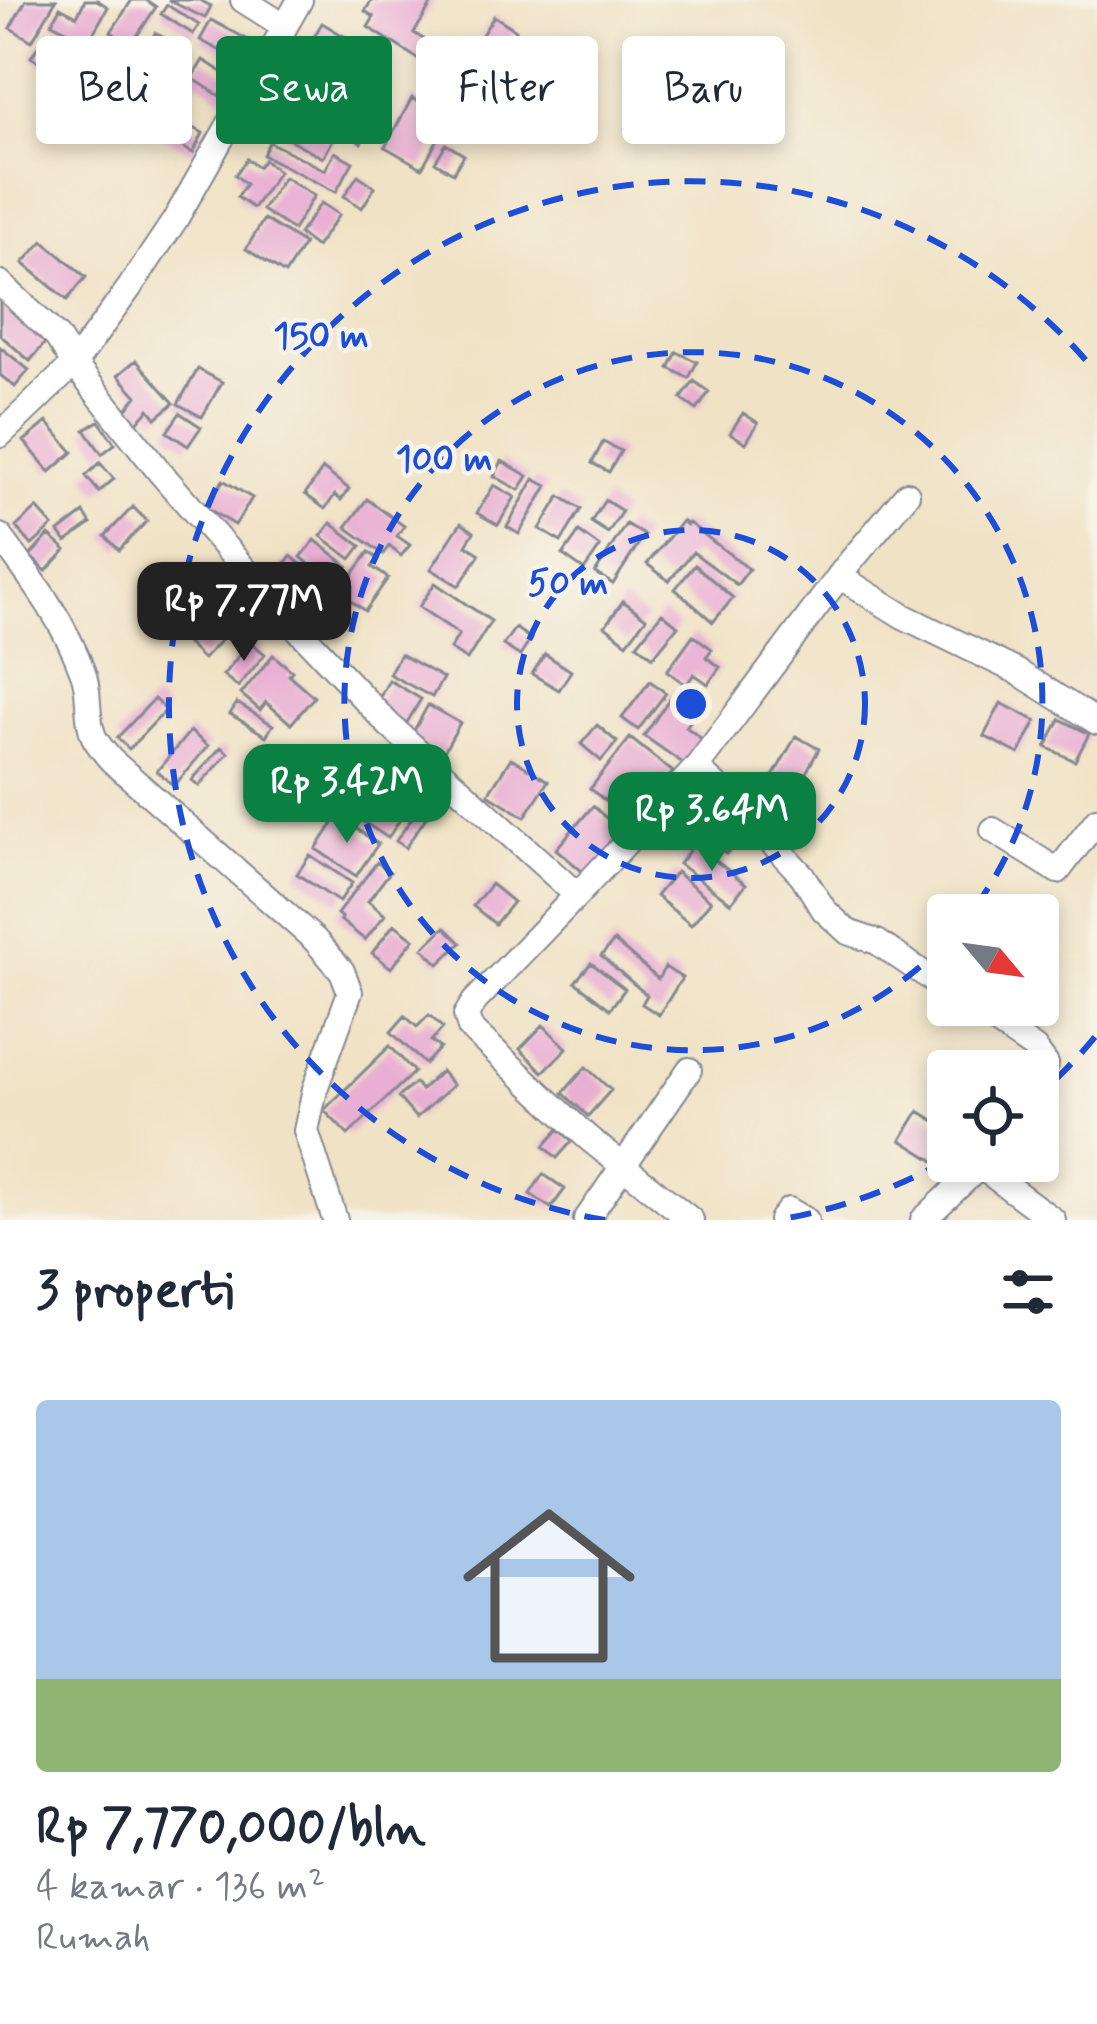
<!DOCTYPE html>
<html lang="id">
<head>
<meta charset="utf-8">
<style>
	body { margin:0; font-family:Mynerve,sans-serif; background:#f2f2f3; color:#1f2937; height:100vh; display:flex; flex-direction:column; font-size:45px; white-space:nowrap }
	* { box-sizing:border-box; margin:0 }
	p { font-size:39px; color:#747a83 }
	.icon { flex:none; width:66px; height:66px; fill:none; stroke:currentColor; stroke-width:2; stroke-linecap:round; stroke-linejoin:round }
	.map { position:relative; height:1220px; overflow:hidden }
	.drawer { display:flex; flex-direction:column; background:#fff; flex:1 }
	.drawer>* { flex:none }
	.top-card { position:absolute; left:36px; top:36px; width:1026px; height:108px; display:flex; gap:24px }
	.needle { width:78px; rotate:119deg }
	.fabs { position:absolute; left:927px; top:894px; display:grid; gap:24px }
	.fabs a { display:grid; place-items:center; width:132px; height:132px; border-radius:12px; background:#fff; box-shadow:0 6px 18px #0003; font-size:60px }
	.price { position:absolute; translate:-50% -102px; padding:0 27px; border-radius:24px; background:#0b8043; color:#fff; font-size:39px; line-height:78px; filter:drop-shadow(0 3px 6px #0008) }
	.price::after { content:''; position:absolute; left:50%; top:72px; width:36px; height:27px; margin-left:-18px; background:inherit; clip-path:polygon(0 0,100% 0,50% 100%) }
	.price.selected { background:#222; color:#fff }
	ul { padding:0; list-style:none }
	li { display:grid; align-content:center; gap:24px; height:636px; padding:0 36px }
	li+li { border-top:3px solid #e0e1e3 }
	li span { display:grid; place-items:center; height:372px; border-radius:12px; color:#555 }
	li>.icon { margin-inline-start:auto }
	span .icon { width:216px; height:216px; fill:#fffc; stroke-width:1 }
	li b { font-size:51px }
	h2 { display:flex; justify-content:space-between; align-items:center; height:144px; padding:0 36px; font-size:51px }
	.pill { padding:0 42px; border-radius:12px; background:#fff; box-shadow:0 6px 18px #0003; font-size:42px; line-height:108px }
	.pill.selected { background:#0b8043; color:#fff }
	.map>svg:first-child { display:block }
	.building { fill:#e9aed3 }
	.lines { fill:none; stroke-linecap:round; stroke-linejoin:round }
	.minor-casing { stroke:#868892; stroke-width:28 }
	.minor { stroke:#fff; stroke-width:24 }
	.ring { fill:none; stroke:#1d4ed8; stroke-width:6; stroke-dasharray:21 15 }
	.centre { fill:#1d4ed8; stroke:#f7f3e8; stroke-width:6 }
	.ring-label { font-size:36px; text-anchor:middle; font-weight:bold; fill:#1d4ed8; stroke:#f7f3e8; stroke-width:9; stroke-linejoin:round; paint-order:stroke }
</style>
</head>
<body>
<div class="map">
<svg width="1097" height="1220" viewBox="0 0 1097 1220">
	<rect width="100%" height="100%" fill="#f7f3e8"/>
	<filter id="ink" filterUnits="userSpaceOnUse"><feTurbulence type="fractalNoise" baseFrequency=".00833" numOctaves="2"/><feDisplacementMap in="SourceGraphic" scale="24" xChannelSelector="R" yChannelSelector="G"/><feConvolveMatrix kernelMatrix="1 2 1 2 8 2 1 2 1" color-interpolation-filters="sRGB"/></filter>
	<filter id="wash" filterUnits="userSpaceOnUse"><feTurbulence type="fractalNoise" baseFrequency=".004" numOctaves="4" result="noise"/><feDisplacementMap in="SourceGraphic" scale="48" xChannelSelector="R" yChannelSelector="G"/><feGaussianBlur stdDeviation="2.7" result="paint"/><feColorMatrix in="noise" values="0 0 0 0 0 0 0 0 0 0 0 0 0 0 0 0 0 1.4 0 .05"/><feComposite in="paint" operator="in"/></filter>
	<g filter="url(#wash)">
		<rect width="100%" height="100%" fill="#f0e2c5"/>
		<g id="blocks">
			<path class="building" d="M26 0H56L32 41 10 28Z
				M85 0H97L108 7 86 46 66 35 68 31 52 23 60 7 77 16Z
				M132 0H146L156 7 131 45 111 32Z
				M168 0H199L211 6 205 18Z
				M372 0H434L414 33 453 58 442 74 368 27 374 17 365 11Z
				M167 5 199 25 193 34 161 14Z
				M494 16 516 30 496 63 473 49Z
				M211 20 258 45 247 65 200 40Z
				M322 23 347 38 323 81 297 66Z
				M47 33 83 53 75 66 60 58 53 70 31 57Z
				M155 33 177 44 164 68 142 57Z
				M104 45 140 65 131 81 95 61Z
				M203 60 235 80 223 98 192 78Z
				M85 64 128 87 118 108 74 84Z
				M333 82 380 111 361 143 314 113Z
				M412 98 449 119 422 168 385 147Z
				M152 105 203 133 193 153 142 124Z
				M295 113 335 136 323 158 282 135Z
				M269 142 325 170 335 152 353 162 336 192 263 155Z
				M446 144 464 155 453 173 435 162Z
				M247 159 258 167 264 160 279 171 253 208 237 197 246 184 235 175Z
				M358 175 375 187 362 208 344 196Z
				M284 177 314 196 293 230 262 210Z
				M321 203 339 215 316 247 299 234Z
				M264 219 304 244 285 274 246 249Z
				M43 241 86 277 67 300 23 263Z
				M0 294 50 337 30 361 0 335Z
				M0 347 29 370 15 387 0 375Z
				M677 352 697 362 689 378 669 368Z
				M136 360 174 403 156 418 149 409 136 424 123 413 137 396 118 375Z
				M198 369 222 382 202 417 178 404Z
				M694 381 709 392 697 410 681 399Z
				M180 413 201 427 188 446 167 432Z
				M743 413 758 423 746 443 730 433Z
				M99 421 115 444 102 454 85 430Z
				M47 422 73 452 50 472 24 441Z
				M603 442 621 451 609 472 592 463Z
				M502 461 528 476 519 490 494 476Z
				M100 463 114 479 99 492 86 476Z
				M323 469 349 489 341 500 335 495 325 509 305 494Z
				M534 479 547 486 519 534 507 527Z
				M223 480 252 498 235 525 207 508Z
				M494 485 515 497 498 525 477 513Z
				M560 496 581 509 561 542 540 529Z
				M367 499 404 526 397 536 410 545 401 556 389 546 383 554 346 527Z
				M605 500 622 511 608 533 591 522Z
				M133 507 147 521 119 550 105 536Z
				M37 508 53 526 32 545 16 527Z
				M84 513 91 524 66 542 59 532Z
				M682 521 687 525 689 523 749 569 737 585 693 552 669 581 647 564Z
				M331 523 361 546 351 559 321 536Z
				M461 523 474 532 466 545 480 554 459 586 431 569Z
				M626 524 644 535 613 584 595 573Z
				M579 532 600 547 584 570 563 555Z
				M49 535 66 550 46 571 30 556Z
				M315 540 348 566 333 584 301 557Z
				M369 552 378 559 372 567 388 578 365 611 349 599 346 603 337 596Z
				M291 556 319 579 300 602 270 578H273Z
				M695 565 733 598 713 622 675 589Z
				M272 581 302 608 324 581 336 591 308 625 266 589Z
				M435 583 491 621 467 660 450 649 459 634 419 607Z
				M623 601 646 618 627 643 605 626Z
				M220 607 237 623 203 659 187 644Z
				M662 613 678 626 653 657 637 644Z
				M515 628 531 639 520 656 503 645Z
				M693 635 712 649 706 657 720 667 708 684 694 674 686 685 667 671Z
				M250 642 265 654 238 687 223 675Z
				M400 654 443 678 432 697 389 674Z
				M545 654 571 671 559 690 532 674Z
				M273 655 292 671 289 675 314 697 291 724 266 702 260 710 241 694Z
				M389 680 421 699 405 726 374 708Z
				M650 681 666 693 638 730 622 718Z
				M674 692 699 709 686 727 706 742 687 766 644 736Z
				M154 699 166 710 129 749 117 738Z
				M237 703 273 725 266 736 230 714Z
				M1001 703 1036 721 1019 754 984 736Z
				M428 705 460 723 442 755 410 738Z
				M1060 719 1089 734 1075 761 1046 747Z
				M597 725 617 742 601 761 581 744Z
				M190 731 208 746 174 786 157 771Z
				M796 736 819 749 786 809 762 796Z
				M630 738 673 772 634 823 590 789Z
				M221 747 228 753 199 786 192 780Z
				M355 750 377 763 369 775 348 763Z
				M511 758 548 781 525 817 488 794Z
				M386 766 436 803 405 848 396 841 416 812 374 782Z
				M371 791 404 813 388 838 355 816Z
				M593 806 626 836 590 878 556 849Z
				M338 816 378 844 356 876 316 849Z
				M721 817 742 835 726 854 705 836Z
				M694 844 746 884 731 903 679 864Z
				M310 855 352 883 339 902 297 874Z
				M377 862 390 872 368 901 385 915 365 940 340 920 342 918 337 914Z
				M676 872 711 901 691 925 656 896Z
				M491 884 513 902 495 924 473 906Z
				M394 924 414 939 391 968 372 953Z
				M445 927 461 943 439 964 423 948Z
				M614 941 658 979 665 967 682 978 659 1015 642 1004 647 995 601 956Z
				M591 963 625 989 610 1009 575 982Z
				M429 1015 443 1028 431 1041 440 1048 425 1064 391 1032 405 1016 417 1027Z
				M543 1025 567 1048 543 1072 520 1049Z
				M390 1046 414 1072 348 1135 324 1110Z
				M586 1067 611 1090 588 1116 563 1093Z
				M441 1071 453 1085 416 1118 398 1097 415 1083 421 1090Z
				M919 1111 948 1129V1161H952L947 1169 901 1140Z
				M559 1129 572 1141 557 1158 544 1146Z
				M543 1174 565 1189 551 1208 530 1194Z"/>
		</g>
	</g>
	<g filter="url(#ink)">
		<use href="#blocks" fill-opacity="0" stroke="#868892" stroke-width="3"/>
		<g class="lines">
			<defs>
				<path id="minor" d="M243 0 284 26
					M0 283 57 337 74 364 159 471 281 611 389 725 577 895 474 1002 466 1015 470 1028 588 1138 691 1220
					M0 435 74 364 130 287 175 220 300 0
					M0 536C32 579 65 622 83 673 91 693 85 717 94 737 98 745 105 753 111 760L315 940 342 971 350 992 315 1089 306 1131 335 1220
					M839 576 903 616 1016 671 1097 722
					M696 768 729 797 802 875 824 910 848 932 877 942 948 990
					M993 830 1058 871 1097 820
					M577 895 696 768 846 567 907 494
					M970 1005 1035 1049 1046 1064 1038 1085
					M984 1161 980 1166 1053 1220
					M586 1220 689 1070
					M781 1220 789 1210 806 1220
					M923 1220 980 1166"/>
			</defs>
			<use href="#minor" class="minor-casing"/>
			<use href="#minor" class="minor"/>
		</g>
	</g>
	<g class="ring">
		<circle cx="691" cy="704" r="174"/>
		<path d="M946 942A349 349 0 1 1 970 914"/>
		<path d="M1095 1037A523 523 0 0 1 1041 1093M945 1161A523 523 0 0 1 777 1220M605 1220A523 523 0 1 1 1095 371"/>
	</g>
	<circle cx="691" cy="704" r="18" class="centre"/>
	<g class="ring-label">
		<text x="321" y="347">150 m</text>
		<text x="444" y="470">100 m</text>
		<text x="568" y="594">50 m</text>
	</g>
</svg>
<div class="fabs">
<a><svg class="needle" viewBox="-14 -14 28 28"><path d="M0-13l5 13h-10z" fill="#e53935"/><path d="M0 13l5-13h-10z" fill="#747a83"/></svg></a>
<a><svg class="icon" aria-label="locate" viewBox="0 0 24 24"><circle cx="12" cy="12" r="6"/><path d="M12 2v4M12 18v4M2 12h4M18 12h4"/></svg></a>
</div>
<b class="price selected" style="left:244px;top:664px">Rp 7.77M</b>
<b class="price" style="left:347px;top:846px">Rp 3.42M</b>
<b class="price" style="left:712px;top:874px">Rp 3.64M</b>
<div class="top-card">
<a class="pill">Beli</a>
<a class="pill selected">Sewa</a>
<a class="pill">Filter</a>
<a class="pill">Baru</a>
</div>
</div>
<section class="drawer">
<h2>3 properti<svg class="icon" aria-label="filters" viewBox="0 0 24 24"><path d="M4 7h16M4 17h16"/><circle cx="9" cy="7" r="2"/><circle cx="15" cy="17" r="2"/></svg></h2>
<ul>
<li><span style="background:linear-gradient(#a9c7e8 75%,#8fb573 0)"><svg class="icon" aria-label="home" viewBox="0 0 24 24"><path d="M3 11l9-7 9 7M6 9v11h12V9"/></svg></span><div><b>Rp 7,770,000/bln</b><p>4 kamar · 136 m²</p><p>Rumah</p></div></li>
</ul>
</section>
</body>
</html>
